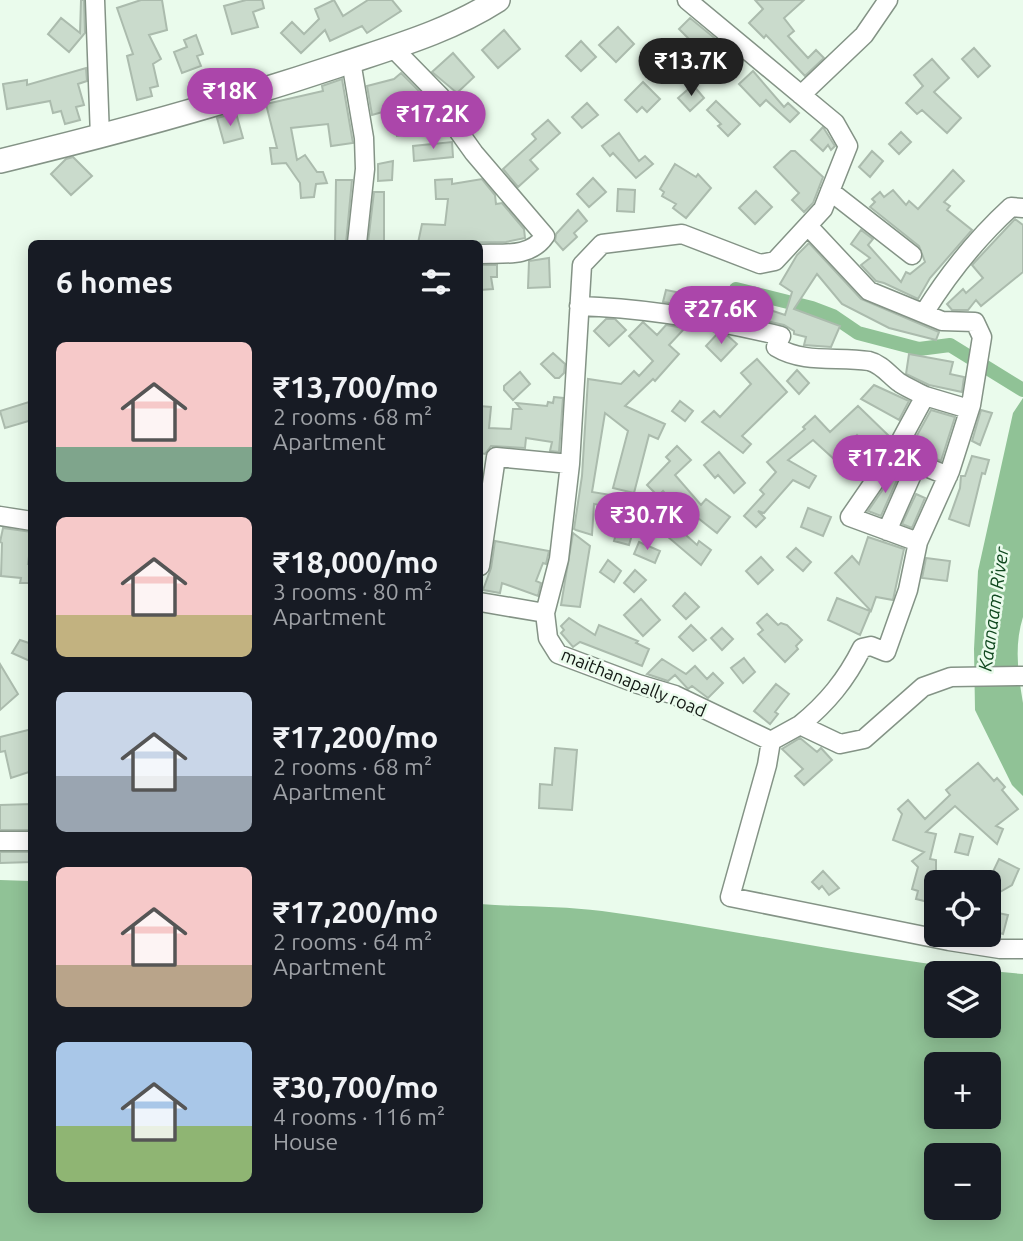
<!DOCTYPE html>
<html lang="en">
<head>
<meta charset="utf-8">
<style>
	body { margin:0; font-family:Ubuntu,sans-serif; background:#20242c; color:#f1f3f6; height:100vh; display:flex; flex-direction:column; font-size:26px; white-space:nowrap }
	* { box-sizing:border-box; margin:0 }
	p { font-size:23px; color:#9ea1a6 }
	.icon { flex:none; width:38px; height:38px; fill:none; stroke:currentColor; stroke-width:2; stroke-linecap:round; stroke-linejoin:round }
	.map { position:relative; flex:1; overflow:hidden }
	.details { position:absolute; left:28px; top:240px; width:455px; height:973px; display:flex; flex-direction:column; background:#171b24; border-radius:10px; box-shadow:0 4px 18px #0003 }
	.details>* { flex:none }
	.controls { position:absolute; left:924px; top:870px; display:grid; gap:14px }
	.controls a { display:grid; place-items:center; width:77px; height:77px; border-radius:10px; background:#171b24; box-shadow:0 4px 18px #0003; font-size:35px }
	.price { position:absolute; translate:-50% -60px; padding:0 16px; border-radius:24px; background:#ab46aa; color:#fff; font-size:23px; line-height:46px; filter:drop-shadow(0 2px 4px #0008) }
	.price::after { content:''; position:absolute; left:50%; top:42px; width:21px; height:16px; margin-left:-10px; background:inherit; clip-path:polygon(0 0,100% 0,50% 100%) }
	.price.active { background:#222; color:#fff }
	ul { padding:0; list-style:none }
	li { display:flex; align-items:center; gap:21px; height:175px; padding:0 28px }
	li span { display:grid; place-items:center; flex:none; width:196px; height:140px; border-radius:10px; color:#555 }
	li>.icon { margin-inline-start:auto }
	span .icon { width:84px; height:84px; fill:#fffc; stroke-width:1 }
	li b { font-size:30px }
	h2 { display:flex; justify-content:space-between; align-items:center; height:84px; padding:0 28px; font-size:30px }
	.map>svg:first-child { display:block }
	.water { fill:#90c296; fill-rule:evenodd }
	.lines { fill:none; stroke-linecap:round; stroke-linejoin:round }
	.canal { stroke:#90c296; stroke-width:14 }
	.building { fill:#cadbcc; stroke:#abbbad; stroke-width:2 }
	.minor-casing { stroke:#849386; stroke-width:21 }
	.major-casing { stroke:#849386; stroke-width:26 }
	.minor { stroke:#fff; stroke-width:18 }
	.major { stroke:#fff; stroke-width:23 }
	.labels { text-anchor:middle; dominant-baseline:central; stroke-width:5; stroke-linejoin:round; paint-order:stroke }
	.street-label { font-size:18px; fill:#121813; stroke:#eafbec }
	.water-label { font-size:19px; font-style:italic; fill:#10481f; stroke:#eafbec }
</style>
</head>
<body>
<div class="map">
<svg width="1023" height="1241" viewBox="0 0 1023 1241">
	<rect width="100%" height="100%" fill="#eafbec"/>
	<path class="water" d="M1023 398V617C1014 646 1018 673 1023 703 1023 732 1023 766 1023 796L1012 785 975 710 974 649 978 571 1013 413Z
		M0 880 31 881 32 1209H480V904C520 907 561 906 602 911 742 930 881 963 1023 974V1241H0ZM936 973H989V1026H936ZM936 1064H989V1116H936ZM936 1155H989V1208H936Z"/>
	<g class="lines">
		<path class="canal" d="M736 289 812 308 833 316 858 333 919 349 950 345 1023 390"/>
	</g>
	<path class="building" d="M81 0H84L85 33 69 52 48 34 61 18 80 33Z
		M141 0H162L167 30 149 35 161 59 153 64 158 86 150 88 152 96 137 100 127 56 133 54 117 8Z
		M246 0H262L264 8 253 12 258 27 232 34 224 6Z
		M334 0 343 16 368 0H392L401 11 367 33 362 26 330 41 325 30 301 53 281 33 292 22 304 34 319 19 315 9Z
		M755 0H804L784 18 794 31 788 36 808 58 816 50 824 58 805 76 766 35 764 38 749 23 763 9Z
		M690 18 728 49 713 63 679 29Z
		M618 27 634 44 616 62 599 45Z
		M504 30 520 49 498 68 482 50Z
		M196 35 203 54 197 56 201 66 182 73 174 52 187 47 184 40Z
		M581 41 596 57 581 71 566 56Z
		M974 48 990 66 978 77 962 59Z
		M453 53 474 77 457 93 432 72Z
		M932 59 949 78 934 92 961 118 947 133 922 110 917 114 906 103 923 86 914 75Z
		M86 68 87 81 78 84 84 105 76 107 80 120 65 124 61 111 53 113 50 101 7 109 3 84 27 80V85Z
		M753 71 784 107 788 103 799 113 790 122 766 100 760 106 739 84Z
		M401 73 430 102 417 114 420 133 397 136 393 109 372 115 367 86 394 79Z
		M342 79 353 143 331 146 328 124 291 128 297 160 305 155 317 172H323L327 183 316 184 314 197 301 198 300 183 286 163 272 164 270 148H277L266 104 323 91 322 86Z
		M643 82 660 99 647 112 642 107 637 112 625 100Z
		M693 85 704 98 690 111 678 98Z
		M471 101 483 116 470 128 460 110Z
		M716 101 740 124 728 136 718 126 721 124 707 110Z
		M587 103 598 115 582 128 572 117Z
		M236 113 243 138 224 143 217 118Z
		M548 120 560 133 530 160 538 169 518 187 503 169 536 139 532 134Z
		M823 127 835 146 831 150 828 145 823 151 811 140Z
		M901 132 911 142 899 154 889 144Z
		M619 133 639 161 645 156 653 164 636 178 613 153 610 156 602 146Z
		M452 142 453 157 414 161 413 146Z
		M791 151H795L823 177 813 203 804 212 792 200 799 193 774 167Z
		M872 151 883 161 870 177 859 167Z
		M73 157 92 176 71 195 51 174 66 159Z
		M393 161 392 180 378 181V164Z
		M675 164 696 177 698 174 711 188 686 218 673 208 676 204 662 196 664 192 660 189Z
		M953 170 964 181 944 202 950 206 947 210 972 230 930 278 918 299 884 283 876 281 861 265 870 258 851 244 861 230 873 239 868 245 901 282 906 272 910 274 925 262 919 246 870 207 875 202 872 199 880 192 884 197 893 190 906 205 909 201 918 209Z
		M593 178 606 192 589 207 577 194Z
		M452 179V184L482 179 495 195 496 204 502 203 524 229 525 238 506 242 418 243 422 224 445 225 448 199H436L435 180Z
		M336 180H352L346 243H335Z
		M618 189 635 190 634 212 617 211Z
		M756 191 772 207 755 224 739 208Z
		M374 192H384V243H368Z
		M578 210 587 221 574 233 577 237 563 250 555 241 556 234Z
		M1015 219 1023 225V272L981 306 976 300 968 310H952L947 304 963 289 966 293 983 278 972 265Z
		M809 243 861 299 939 332 936 340 889 328 842 304 817 274 794 309 840 326 831 347 804 345 806 337 794 334V331L784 325 748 317 752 304 785 315 792 292 780 284 797 255Z
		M549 258 550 287 528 288 529 261Z
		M480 265H497V277H491L493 289 480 290Z
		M666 290 686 294 683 305 663 302Z
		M606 319H615L626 330 609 346 594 331Z
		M643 322 657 335 666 325 685 328 669 345 679 354 655 381 653 379 625 406 665 424 658 439 649 435 634 493 613 488 628 431 605 413 592 492 617 496 615 508 594 504 592 535 576 530 574 529 582 476 588 379 621 384 634 371 639 376 653 361 629 336Z
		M717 334 728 336 737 344 721 361 706 346Z
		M553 353 565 364 564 373 559 378H555L541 364Z
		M909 354 953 362 950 374 964 377 962 392 929 385 906 374Z
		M757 359 787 392 742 436 751 444 743 453 702 422 714 411 720 417 751 384 741 373Z
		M797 370 809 383 799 394 787 381Z
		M520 372 530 384 513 400 504 390V386Z
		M874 385 909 401 899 420 861 399Z
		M554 397 563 398 559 452 550 451 552 442 526 438 525 448 491 446 485 454 480 453V406L491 407 489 428 511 429 513 409H521L516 403 547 406 548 402 553 403Z
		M32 401V420L5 428 0 411Z
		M680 401 693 411 685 421 672 411Z
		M858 406 890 437 888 441 875 454 857 435 834 459 813 440 788 460 816 476 809 488 793 480 764 513 758 511 765 518 756 527 744 516 764 494 760 490 776 472 767 462 805 429 803 427 815 416 830 432Z
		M931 410 955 417 941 461 910 448Z
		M981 410 992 413 980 445 972 441Z
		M677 446 691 460 675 475 701 505 706 499 730 517 717 533 684 507 680 510 663 491 658 496 647 485 670 461 666 457Z
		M719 452 745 483 734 493 718 475 715 478 704 465Z
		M972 456 989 460 985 474 982 473 969 526 949 519 960 488 961 476H965Z
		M899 466 902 469 881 516 868 511Z
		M916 494 925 498 912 528 902 524Z
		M808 508 831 517 823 536 801 527Z
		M621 517 636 521 629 545 614 541Z
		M677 527 697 545 699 541 711 550 701 565 668 537Z
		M3 528 32 532 28 564H32V583H20L21 578 1 576 2 543 0 542Z
		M573 533 590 546 580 607 561 605Z
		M868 537 904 549 893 600 876 597 871 611 835 573 852 556 859 564Z
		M495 541 549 551 546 564 543 563 536 581 541 583 538 596 502 583 500 593 483 590 491 568Z
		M639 542 660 551 655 563 634 554Z
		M796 548 811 562 803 571 787 557Z
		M761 557 773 570 758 584 746 571Z
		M926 558 950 561 947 581 922 578Z
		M608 560 621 571 614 582 600 572Z
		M635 570 646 580 634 592 624 583Z
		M685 593 699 607 686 619 673 606Z
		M837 598 870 611 860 635 828 620Z
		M641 599 660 620 643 636 624 615Z
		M767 614 778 625 781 623 787 625 802 640 796 646 798 649 785 662 758 634 763 630 757 623Z
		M569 618 595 635 599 625 638 641 636 643 649 649 642 666 580 642 573 647 561 633 564 630 561 626Z
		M691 625 706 640 693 651 679 637Z
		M722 628 733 639 722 650 711 638Z
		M20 640 32 644V662L12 653Z
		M744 658 755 672 743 683 731 668Z
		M662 659 686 674 695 666 707 679 713 673 723 683 708 698 692 686 688 689 675 675 668 681 647 674Z
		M0 664 18 694 0 710Z
		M776 684 789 694 775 712 778 714 770 724 754 711Z
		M32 729V771L11 778 5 751 0 752V737Z
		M800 738 817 752 821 748 832 760 804 785 795 776 803 769 782 749Z
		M555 748 577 750 572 810 539 808 540 784 552 785Z
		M978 763 994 781 997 778 1005 787 1002 790 1018 809 996 826 1003 829 997 844 955 806 926 832 936 834 930 859 936 860V904L916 899 918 891 912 889 918 867 912 861 924 852 893 840 902 814 898 809 908 800 925 819 950 795 946 790Z
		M32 804V830H0V805Z
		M960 834 973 837 968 855 955 852Z
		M0 852H32V862L0 863Z
		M999 859 1019 869 1012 885 993 896 989 890V880Z
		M823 871 839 888 829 895 822 886 819 889 812 882Z
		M993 912 1008 915 1003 934 989 930Z"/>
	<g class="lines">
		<defs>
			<path id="minor" d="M95 0 100 137
				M393 48 440 96 454 125 474 153 545 236C530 258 503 253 480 254
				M351 61 364 138 365 169 357 243
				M801 95 864 35 888 0
				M830 191 912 255
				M579 306C648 308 714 320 781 336L776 347C804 364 838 356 869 361 882 364 890 376 900 383 908 388 917 392 925 396
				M924 313C949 273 976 239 1011 207L1023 208
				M907 459 948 476
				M0 516 32 521
				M887 531 917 463
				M918 542 950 471 971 405
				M480 566 496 457 570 464
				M480 602 545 613 548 638 558 654 638 684 675 695 771 741 800 725 840 744 864 739 923 687 951 677 1023 676
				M545 613 559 559 570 464 582 265 602 244 682 234 760 264 775 261 823 209 848 146 835 123 687 0
				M800 725C827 703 846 680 862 648L871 646 886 652 908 590 918 542 850 517 894 453 925 396 962 407 971 405 982 337 975 322 942 321 869 291 808 226
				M771 741 767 765 730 897 949 941 1000 949H1023
				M0 841H32"/>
			<path id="major" d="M0 161C113 134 226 103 337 66 393 47 448 32 498 0"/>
		</defs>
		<use href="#minor" class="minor-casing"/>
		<use href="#major" class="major-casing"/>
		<use href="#minor" class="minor"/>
		<use href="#major" class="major"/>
	</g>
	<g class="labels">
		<g class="street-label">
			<text transform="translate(634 682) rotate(22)">maithanapally road</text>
		</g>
		<g class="water-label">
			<text transform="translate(993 609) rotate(-82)">Kaanaam River</text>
		</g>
	</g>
</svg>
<div class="controls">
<a><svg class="icon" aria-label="locate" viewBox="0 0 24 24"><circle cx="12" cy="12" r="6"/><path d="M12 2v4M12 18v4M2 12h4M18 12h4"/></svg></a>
<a><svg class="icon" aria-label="layers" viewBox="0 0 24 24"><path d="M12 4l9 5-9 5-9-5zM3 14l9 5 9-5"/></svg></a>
<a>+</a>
<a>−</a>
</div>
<b class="price active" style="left:691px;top:98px">₹13.7K</b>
<b class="price" style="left:230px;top:128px">₹18K</b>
<b class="price" style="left:433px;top:151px">₹17.2K</b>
<b class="price" style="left:721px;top:346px">₹27.6K</b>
<b class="price" style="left:885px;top:495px">₹17.2K</b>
<b class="price" style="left:647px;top:552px">₹30.7K</b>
<section class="details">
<h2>6 homes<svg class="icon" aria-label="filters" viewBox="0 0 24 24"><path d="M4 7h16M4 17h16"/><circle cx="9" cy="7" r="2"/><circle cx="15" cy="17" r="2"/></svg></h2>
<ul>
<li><span style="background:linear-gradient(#f6c9c9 75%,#7fa58c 0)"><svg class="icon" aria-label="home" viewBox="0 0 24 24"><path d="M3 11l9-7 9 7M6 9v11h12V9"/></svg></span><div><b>₹13,700/mo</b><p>2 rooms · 68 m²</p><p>Apartment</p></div></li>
<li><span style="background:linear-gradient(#f6c9c9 70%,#c2b280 0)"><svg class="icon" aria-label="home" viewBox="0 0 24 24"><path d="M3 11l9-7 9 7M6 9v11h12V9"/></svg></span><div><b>₹18,000/mo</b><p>3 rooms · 80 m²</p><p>Apartment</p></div></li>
<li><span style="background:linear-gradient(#c9d6e8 60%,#9aa5b1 0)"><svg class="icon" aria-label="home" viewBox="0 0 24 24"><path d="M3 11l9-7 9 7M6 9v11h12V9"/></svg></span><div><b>₹17,200/mo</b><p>2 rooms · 68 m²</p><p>Apartment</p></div></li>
<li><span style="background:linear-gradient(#f6c9c9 70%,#b9a48a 0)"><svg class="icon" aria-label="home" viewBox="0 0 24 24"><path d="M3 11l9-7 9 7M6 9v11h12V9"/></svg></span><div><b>₹17,200/mo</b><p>2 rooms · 64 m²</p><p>Apartment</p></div></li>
<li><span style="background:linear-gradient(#a9c7e8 60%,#8fb573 0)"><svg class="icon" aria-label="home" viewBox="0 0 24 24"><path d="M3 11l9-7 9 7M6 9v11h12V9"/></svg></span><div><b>₹30,700/mo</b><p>4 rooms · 116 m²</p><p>House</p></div></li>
</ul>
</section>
</div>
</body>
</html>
